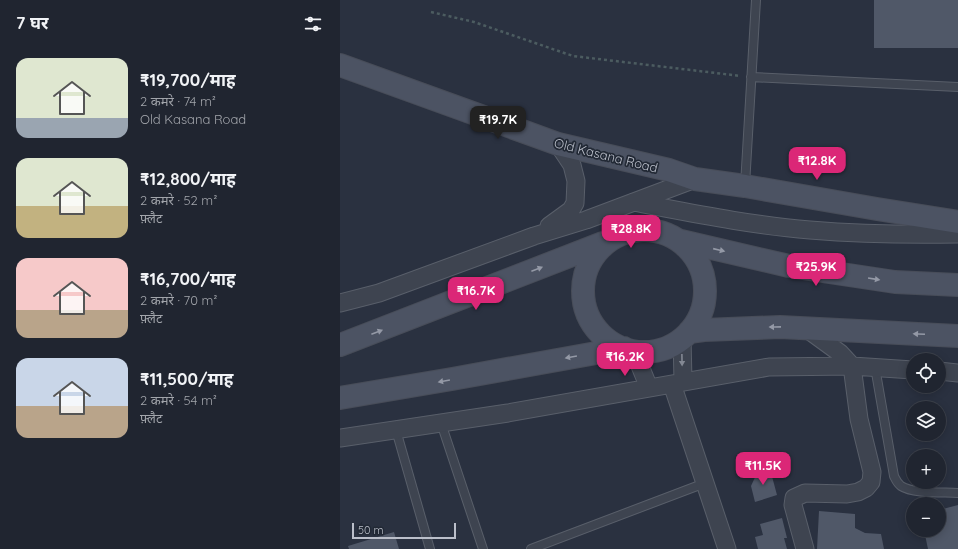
<!DOCTYPE html>
<html lang="hi">
<head>
<meta charset="utf-8">
<style>
	body { margin:0; font-family:Quicksand,"Noto Sans Devanagari",sans-serif; background:#282d38; color:#f1f3f6; height:100vh; display:flex; flex-direction:column; font-size:15px; white-space:nowrap }
	* { box-sizing:border-box; margin:0 }
	p { font-size:13px; color:#a2a5ab }
	.icon { flex:none; width:22px; height:22px; fill:none; stroke:currentColor; stroke-width:2; stroke-linecap:round; stroke-linejoin:round }
	.map { position:relative; flex:1; overflow:hidden }
	.sheet { display:flex; flex-direction:column; background:#202530; width:340px }
	.sheet>* { flex:none }
	.tools { position:absolute; left:566px; top:353px; display:grid; gap:8px }
	.tools a { display:grid; place-items:center; width:40px; height:40px; border-radius:50%; background:#202530; box-shadow:0 2px 10px #0003,0 0 0 1px #3d424c; font-size:20px }
	.scale { position:absolute; left:12px; bottom:10px; width:104px; box-sizing:border-box; padding-left:4px; border:2px solid #bbbfca; border-top:0; font-size:11px; line-height:14px; white-space:nowrap; color:#bbbfca; -webkit-text-stroke:3px #222935; paint-order:stroke }
	.price { position:absolute; translate:-50% -34px; padding:0 9px; border-radius:8px; background:#db2777; color:#fff; font-size:13px; line-height:26px; filter:drop-shadow(0 1px 2px #0008) }
	.price::after { content:''; position:absolute; left:50%; top:24px; width:12px; height:9px; margin-left:-6px; background:inherit; clip-path:polygon(0 0,100% 0,50% 100%) }
	.price.selected { background:#222; color:#fff }
	ul { padding:0; list-style:none }
	li { display:flex; align-items:center; gap:12px; height:100px; padding:0 16px }
	li span { display:grid; place-items:center; flex:none; width:112px; height:80px; border-radius:12px; color:#555 }
	li>.icon { margin-inline-start:auto }
	span .icon { width:48px; height:48px; fill:#fffc; stroke-width:1 }
	li b { font-size:17px }
	h2 { display:flex; justify-content:space-between; align-items:center; height:48px; padding:0 16px; font-size:17px }
	main { display:flex; flex:1; min-height:0 }
	.map>svg:first-child { display:block }
	.building { fill:#505868 }
	.lines { fill:none; stroke-linecap:round; stroke-linejoin:round }
	.lane-casing { stroke:#595f6a; stroke-width:10 }
	.street-casing { stroke:#595f6a; stroke-width:19 }
	.secondary-casing { stroke:#484d59; stroke-width:24 }
	.path { stroke:#4c5c60; stroke-width:2.5; stroke-dasharray:3 3; stroke-linecap:butt }
	.lane { stroke:#3e4450; stroke-width:8 }
	.street { stroke:#3e4450; stroke-width:17 }
	.secondary { stroke:#4c5363; stroke-width:22 }
	.oneway { fill:#9499a6 }
	.oneway2 { fill:#838893 }
	.labels { text-anchor:middle; dominant-baseline:central; stroke-width:3.5; stroke-linejoin:round; paint-order:stroke }
	.street-label { font-size:13px; fill:#bbbfca; stroke:#222935 }
</style>
</head>
<body>
<main>
<section class="sheet">
<h2>7 घर<svg class="icon" aria-label="filters" viewBox="0 0 24 24"><path d="M4 7h16M4 17h16"/><circle cx="9" cy="7" r="2"/><circle cx="15" cy="17" r="2"/></svg></h2>
<ul>
<li><span style="background:linear-gradient(#dfe7d0 75%,#9aa5b1 0)"><svg class="icon" aria-label="home" viewBox="0 0 24 24"><path d="M3 11l9-7 9 7M6 9v11h12V9"/></svg></span><div><b>₹19,700/माह</b><p>2 कमरे · 74 m²</p><p>Old Kasana Road</p></div></li>
<li><span style="background:linear-gradient(#dfe7d0 60%,#c2b280 0)"><svg class="icon" aria-label="home" viewBox="0 0 24 24"><path d="M3 11l9-7 9 7M6 9v11h12V9"/></svg></span><div><b>₹12,800/माह</b><p>2 कमरे · 52 m²</p><p>फ़्लैट</p></div></li>
<li><span style="background:linear-gradient(#f6c9c9 65%,#b9a48a 0)"><svg class="icon" aria-label="home" viewBox="0 0 24 24"><path d="M3 11l9-7 9 7M6 9v11h12V9"/></svg></span><div><b>₹16,700/माह</b><p>2 कमरे · 70 m²</p><p>फ़्लैट</p></div></li>
<li><span style="background:linear-gradient(#c9d6e8 60%,#b9a48a 0)"><svg class="icon" aria-label="home" viewBox="0 0 24 24"><path d="M3 11l9-7 9 7M6 9v11h12V9"/></svg></span><div><b>₹11,500/माह</b><p>2 कमरे · 54 m²</p><p>फ़्लैट</p></div></li>
</ul>
</section>
<div class="map">
<svg width="618" height="549" viewBox="0 0 618 549">
	<rect width="100%" height="100%" fill="#2a3140"/>
	<path class="building" d="M534 0H618V48H534Z
		M430 469 437 495 415 502 411 486 417 473Z
		M618 505V549H588L584 530H599V510Z
		M479 511 515 514V528L525 533 541 534 544 549H477Z
		M442 518 447 538H444L447 549H418L415 537 423 535 420 524Z
		M54 532 59 549H9L8 546Z"/>
	<g class="lines">
		<defs>
			<path id="lane" d="M411 77 618 87
				M405 185 416 0
				M535 367 554 476C556 480 557 483 561 486 573 494 603 492 618 493
				M101 423 143 549
				M56 430 90 549
				M191 549 365 483"/>
			<path id="street" d="M293 202C352 213 410 225 470 230 519 234 569 235 618 234
				M209 226 231 210 235 203 236 181 232 165 218 144
				M0 303 39 293 194 236 246 220 355 179
				M342 337 343 382
				M294 351 309 388
				M599 371 618 373
				M332 384 387 549
				M0 438 168 413 429 367 512 366 573 370
				M465 549 453 505 454 498 465 493 507 494 518 492 526 488 531 482 532 472 519 419 512 366 500 353 467 329"/>
			<path id="secondary" d="M0 65 218 144 329 170 355 179 405 186 537 209 618 222
				M243 291a61 61 0 1 1 122 0a61 61 0 1 1-122 0Z
				M341 241 449 266 555 282 618 285
				M349 332 364 330 440 327 618 336
				M0 345 263 243
				M0 398 112 379 284 348"/>
		</defs>
		<use href="#lane" class="lane-casing"/>
		<use href="#street" class="street-casing"/>
		<use href="#secondary" class="secondary-casing"/>
		<path class="path" d="M91 12 134 22 233 56 401 76"/>
		<use href="#lane" class="lane"/>
		<use href="#street" class="street"/>
		<use href="#secondary" class="secondary"/>
	</g>
	<defs><path id="oneway-solid" d="M-6-.8H1V-3.2L6.5 0L1 3.2V.8H-6Z"/></defs>
	<g class="oneway">
		<use href="#oneway-solid" transform="translate(379 250) rotate(13)"/>
		<use href="#oneway-solid" transform="translate(197 269) rotate(-21)"/>
		<use href="#oneway-solid" transform="translate(534 279) rotate(9)"/>
		<use href="#oneway-solid" transform="translate(435 327) rotate(179)"/>
		<use href="#oneway-solid" transform="translate(37 332) rotate(-21)"/>
		<use href="#oneway-solid" transform="translate(579 334) rotate(-177)"/>
		<use href="#oneway-solid" transform="translate(231 357) rotate(170)"/>
		<use href="#oneway-solid" transform="translate(104 381) rotate(170)"/>
	</g>
	<use class="oneway2" href="#oneway-solid" transform="translate(342 360) rotate(89)"/>
	<g class="labels">
		<g class="street-label">
			<text transform="translate(266 155) rotate(14)">Old Kasana Road</text>
		</g>
	</g>
</svg>
<div class="tools">
<a><svg class="icon" aria-label="locate" viewBox="0 0 24 24"><circle cx="12" cy="12" r="6"/><path d="M12 2v4M12 18v4M2 12h4M18 12h4"/></svg></a>
<a><svg class="icon" aria-label="layers" viewBox="0 0 24 24"><path d="M12 4l9 5-9 5-9-5zM3 14l9 5 9-5"/></svg></a>
<a>+</a>
<a>−</a>
</div>
<div class="scale">50 m</div>
<b class="price selected" style="left:158px;top:140px">₹19.7K</b>
<b class="price" style="left:477px;top:181px">₹12.8K</b>
<b class="price" style="left:291px;top:249px">₹28.8K</b>
<b class="price" style="left:476px;top:287px">₹25.9K</b>
<b class="price" style="left:136px;top:311px">₹16.7K</b>
<b class="price" style="left:285px;top:377px">₹16.2K</b>
<b class="price" style="left:423px;top:486px">₹11.5K</b>
</div>
</main>
</body>
</html>
